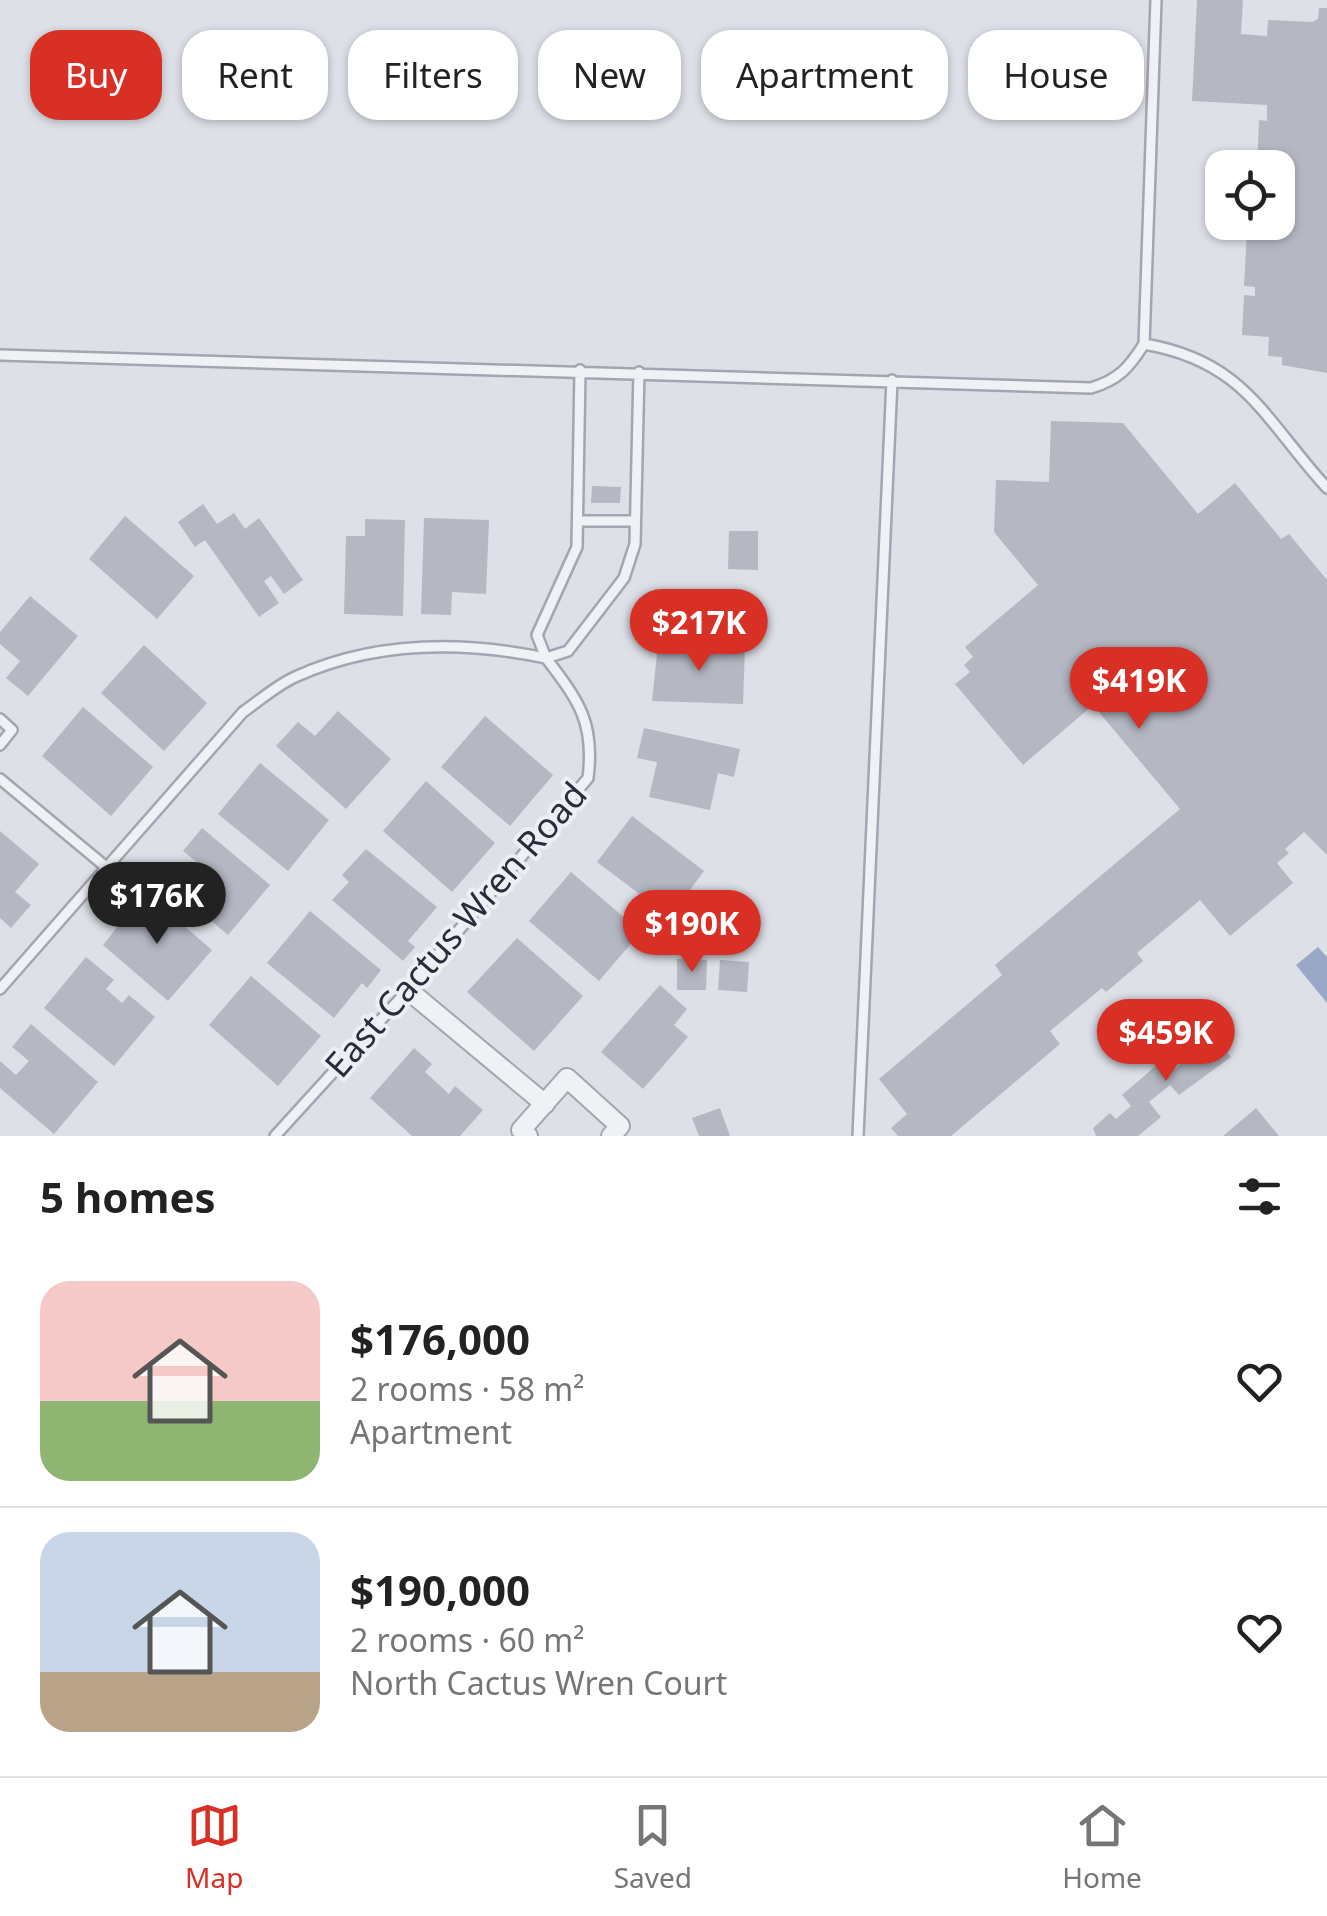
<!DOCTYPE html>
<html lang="en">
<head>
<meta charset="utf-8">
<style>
	body { margin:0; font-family:"Noto Sans",sans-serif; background:#f6f6f6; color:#222; height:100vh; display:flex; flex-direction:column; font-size:38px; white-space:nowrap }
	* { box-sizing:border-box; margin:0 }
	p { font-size:32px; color:#767676 }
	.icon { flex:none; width:55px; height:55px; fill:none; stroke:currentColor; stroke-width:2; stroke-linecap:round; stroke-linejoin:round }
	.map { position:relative; height:1136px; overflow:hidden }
	.side { display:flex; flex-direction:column; background:#fff; flex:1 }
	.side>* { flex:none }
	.banner { position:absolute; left:30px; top:30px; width:1268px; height:90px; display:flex; gap:20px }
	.fabs { position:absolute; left:1205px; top:150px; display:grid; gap:20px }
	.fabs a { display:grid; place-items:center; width:90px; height:90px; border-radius:20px; background:#fff; box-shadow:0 2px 8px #0004; font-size:50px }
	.price { position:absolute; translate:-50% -85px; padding:0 22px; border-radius:35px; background:#d93025; color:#fff; font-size:32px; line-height:65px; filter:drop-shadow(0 2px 5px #0008) }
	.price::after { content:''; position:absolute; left:50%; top:60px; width:30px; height:22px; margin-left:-15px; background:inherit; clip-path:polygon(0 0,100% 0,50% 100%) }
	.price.active { background:#222; color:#fff }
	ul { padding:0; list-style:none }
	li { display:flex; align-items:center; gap:30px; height:250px; padding:0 40px }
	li+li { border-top:2px solid #e0e0e0 }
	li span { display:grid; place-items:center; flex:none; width:280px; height:200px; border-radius:30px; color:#555 }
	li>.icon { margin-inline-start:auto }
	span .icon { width:120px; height:120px; fill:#fffc; stroke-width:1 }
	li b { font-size:42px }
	h2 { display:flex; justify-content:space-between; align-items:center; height:120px; padding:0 40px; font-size:42px }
	.pill { padding:0 35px; border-radius:30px; background:#fff; box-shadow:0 2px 8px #0004; font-size:35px; line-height:90px }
	.pill.active { background:#d93025; color:#fff }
	.tab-bar { display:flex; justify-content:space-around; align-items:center; height:140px; border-top:2px solid #e0e0e0; background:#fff; font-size:28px; color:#767676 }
	.tab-bar a { display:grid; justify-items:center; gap:5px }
	.tab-bar .active { color:#d93025 }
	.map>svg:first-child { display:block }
	.water { fill:#99a8c6 }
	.building { fill:#b5b8c3 }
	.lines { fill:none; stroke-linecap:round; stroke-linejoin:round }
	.lane-casing { stroke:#a3a6b0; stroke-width:14 }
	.street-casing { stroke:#a3a6b0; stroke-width:22 }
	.lane { stroke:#f0f1f5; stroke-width:9 }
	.street { stroke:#f0f1f5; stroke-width:18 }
	.labels { text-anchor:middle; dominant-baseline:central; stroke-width:8; stroke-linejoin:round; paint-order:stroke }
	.street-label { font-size:35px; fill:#282c3c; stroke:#edeff4 }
</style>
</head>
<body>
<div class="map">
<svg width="1327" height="1136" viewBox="0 0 1327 1136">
	<rect width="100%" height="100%" fill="#dde0e7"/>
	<path class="water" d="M1318 947 1327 957V1003L1296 965Z"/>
	<path class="building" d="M1197 0H1243L1241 34 1267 36 1268 20 1312 22 1318 19 1319 8H1327V373L1282 365V357L1268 356 1269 337 1242 335 1244 295 1255 296V287L1244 286 1247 231H1258L1259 222H1278V168H1257L1259 120 1267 121V105L1192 101Z
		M1051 421 1123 423 1198 514 1235 483 1281 539 1289 534 1327 580V855L1304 832 1285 849 1289 853 1277 863 1293 883 1230 936 1200 900 1137 953 1143 961 1106 992 1102 988 1050 1031 1060 1044 951 1136H898L891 1128 907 1114 879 1079 1002 975 995 965 1180 809 1093 705 1023 765 955 684 970 672 964 665 973 657 965 647 1038 585 994 532 996 480 1049 482Z
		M592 486 621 487 620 503H591Z
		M203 504 217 524 234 513 245 529 259 518 303 580 284 594 271 576 264 581 279 603 259 617 205 540 195 547 178 522Z
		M125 516 194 576 157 619 89 559Z
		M424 518 489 520 486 594 452 592 451 615 421 614Z
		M365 519 405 520 403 616 344 614 346 536H365Z
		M729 531H758V570L728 569Z
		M30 596 78 636 28 696 6 678 20 661 0 644V632Z
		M658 644 745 647 743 704 652 701Z
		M144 645 207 703 164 751 101 693Z
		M83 707 153 767 111 816 42 756Z
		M338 711 391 759 346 809 276 746 298 722 315 736Z
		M485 716 553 775 510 826 441 767Z
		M644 728 740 749 734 777 718 773 710 810 649 797 657 762 637 758Z
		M260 763 329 820 288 871 218 814Z
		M426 781 495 843 452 892 383 831Z
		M632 816 704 871 670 917 597 862Z
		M202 828 270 885 228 935 175 890 198 863 183 851Z
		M0 831 39 864 15 892 31 905 11 928 0 918Z
		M366 849 437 907 408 941 415 947 403 961 332 900 349 882 342 875Z
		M571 872 641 932 599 981 529 921Z
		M145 892 212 950 168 1001 103 945Z
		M718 907 749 908 748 937H718Z
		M310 911 381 970 367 988 362 983 334 1018 267 963Z
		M517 938 583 996 534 1051 467 992Z
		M86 957 114 980 106 989 122 1003 129 995 155 1017 114 1066 44 1008Z
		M677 959 707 960 706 990H677Z
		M720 960 749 962 747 992 718 990Z
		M251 976 321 1036 278 1086 209 1025Z
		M660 985 687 1009 674 1025 688 1037 643 1089 601 1052Z
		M1213 1018 1229 1036 1220 1044 1231 1057 1179 1095 1170 1085 1149 1102 1161 1117 1138 1136H1096L1093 1128 1110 1113 1116 1119 1131 1106 1122 1095 1165 1058 1175 1069 1201 1047 1192 1036Z
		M31 1024 98 1082 54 1134 0 1088V1061L16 1075 29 1061 12 1047Z
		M414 1048 432 1064 425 1072 449 1094 455 1086 483 1110 460 1136H412L370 1098Z
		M720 1108 730 1136H699L692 1118Z
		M1256 1108 1279 1136H1223Z"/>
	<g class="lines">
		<defs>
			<path id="lane" d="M1144 344C1245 361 1264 419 1327 488
				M0 355 1091 388C1118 380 1129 368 1144 344L1156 0
				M580 370 577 547 537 635 546 658 568 651 624 578 635 544 639 372
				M578 521H633
				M0 719 12 730 0 745
				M0 779 106 867
				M0 989 243 712C259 701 277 685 295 677 374 641 463 641 546 658 579 701 595 723 588 778L408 990 275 1136
				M858 1136 892 380"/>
			<path id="street" d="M408 990 545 1104
				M528 1136 521 1130 567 1078 620 1126 611 1136"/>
		</defs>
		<use href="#lane" class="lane-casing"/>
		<use href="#street" class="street-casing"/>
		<use href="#lane" class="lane"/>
		<use href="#street" class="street"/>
	</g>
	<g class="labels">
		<g class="street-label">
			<text transform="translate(455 929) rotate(-49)">East Cactus Wren Road</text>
		</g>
	</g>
</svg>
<div class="fabs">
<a><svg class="icon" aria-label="locate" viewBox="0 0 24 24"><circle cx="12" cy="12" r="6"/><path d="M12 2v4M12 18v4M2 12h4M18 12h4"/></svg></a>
</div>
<b class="price" style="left:699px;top:674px">$217K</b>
<b class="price" style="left:1139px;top:732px">$419K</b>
<b class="price active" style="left:157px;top:947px">$176K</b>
<b class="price" style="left:692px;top:975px">$190K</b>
<b class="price" style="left:1166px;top:1084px">$459K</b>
<div class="banner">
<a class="pill active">Buy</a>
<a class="pill">Rent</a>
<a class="pill">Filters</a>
<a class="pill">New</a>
<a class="pill">Apartment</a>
<a class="pill">House</a>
</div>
</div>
<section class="side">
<h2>5 homes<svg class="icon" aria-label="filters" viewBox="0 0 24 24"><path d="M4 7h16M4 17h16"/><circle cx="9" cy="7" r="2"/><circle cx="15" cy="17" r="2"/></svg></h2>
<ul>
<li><span style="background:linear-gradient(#f6c9c9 60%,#8fb573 0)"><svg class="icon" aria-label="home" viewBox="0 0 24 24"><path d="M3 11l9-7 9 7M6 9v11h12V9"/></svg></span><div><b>$176,000</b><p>2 rooms · 58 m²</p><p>Apartment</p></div><svg class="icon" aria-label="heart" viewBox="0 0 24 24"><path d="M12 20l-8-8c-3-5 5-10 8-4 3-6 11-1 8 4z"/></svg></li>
<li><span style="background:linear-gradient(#c9d6e8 70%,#b9a48a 0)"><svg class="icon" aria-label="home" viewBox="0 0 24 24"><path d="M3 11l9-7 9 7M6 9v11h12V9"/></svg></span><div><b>$190,000</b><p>2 rooms · 60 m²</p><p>North Cactus Wren Court</p></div><svg class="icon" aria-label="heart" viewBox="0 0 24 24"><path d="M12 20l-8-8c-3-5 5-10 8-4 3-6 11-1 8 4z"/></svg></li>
</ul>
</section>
<nav class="tab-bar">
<a class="active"><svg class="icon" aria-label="map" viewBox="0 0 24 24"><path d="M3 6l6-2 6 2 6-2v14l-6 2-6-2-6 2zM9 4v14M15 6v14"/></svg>Map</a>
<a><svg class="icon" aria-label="saved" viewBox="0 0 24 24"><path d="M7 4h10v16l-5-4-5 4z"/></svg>Saved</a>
<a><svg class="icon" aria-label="home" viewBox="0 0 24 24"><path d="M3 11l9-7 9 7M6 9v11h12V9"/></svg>Home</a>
</nav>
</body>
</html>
